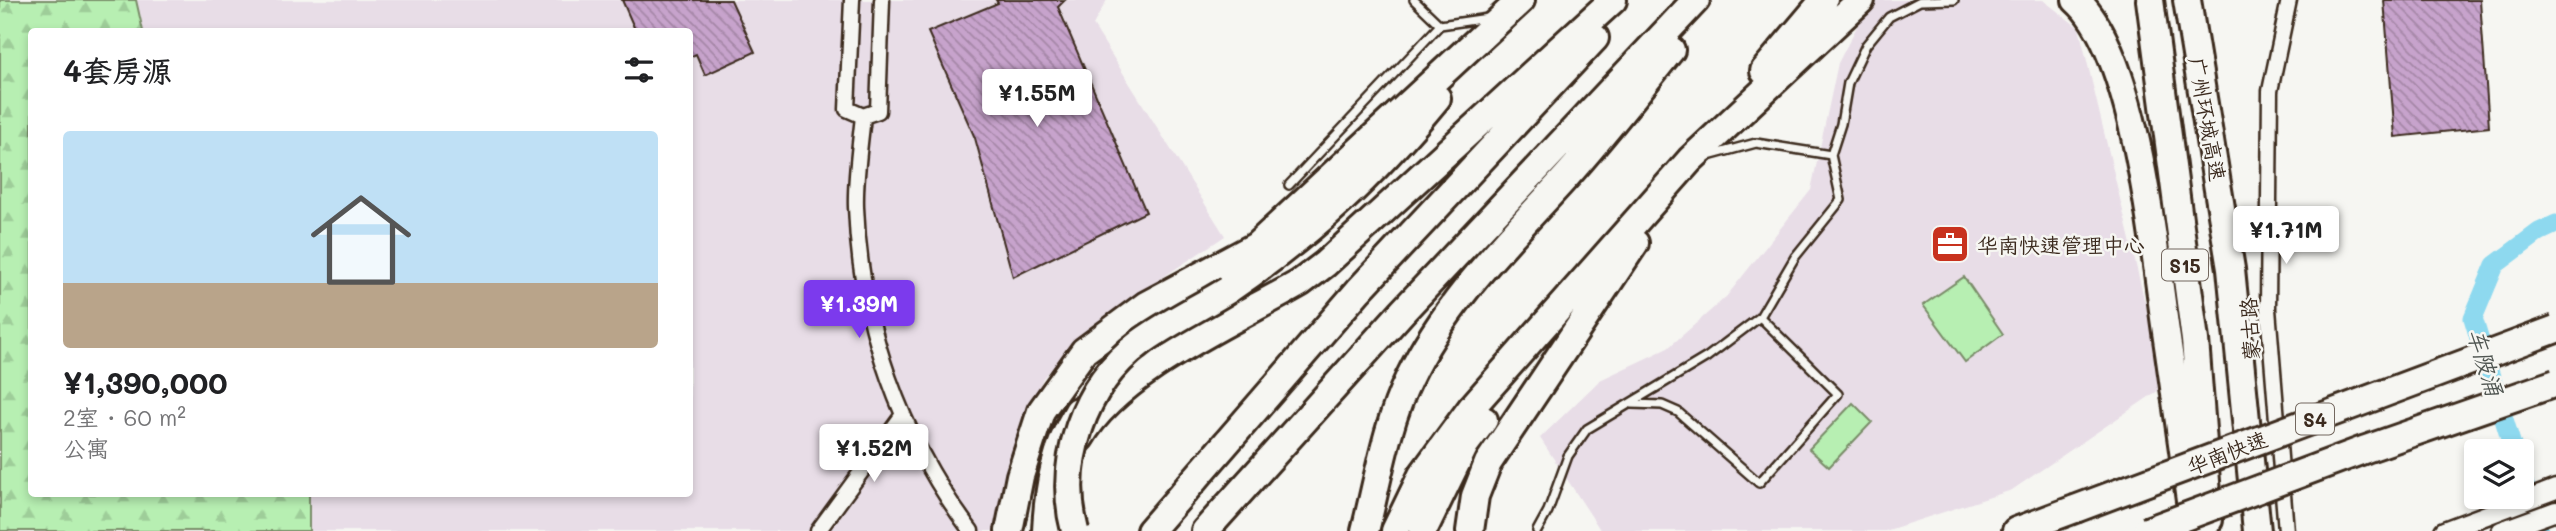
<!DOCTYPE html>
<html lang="zh">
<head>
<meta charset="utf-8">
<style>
	body { margin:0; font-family:Mali,"LXGW WenKai TC",sans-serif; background:#f2f2f2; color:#202124; height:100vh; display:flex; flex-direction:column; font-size:26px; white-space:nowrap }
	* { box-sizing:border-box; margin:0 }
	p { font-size:23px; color:#757577 }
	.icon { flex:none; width:38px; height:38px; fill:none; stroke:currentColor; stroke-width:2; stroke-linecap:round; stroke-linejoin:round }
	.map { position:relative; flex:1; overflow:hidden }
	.side { position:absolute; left:28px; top:28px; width:665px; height:469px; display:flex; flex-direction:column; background:#fff; border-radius:7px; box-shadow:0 4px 10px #0003 }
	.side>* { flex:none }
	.fabs { position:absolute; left:2464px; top:439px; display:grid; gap:14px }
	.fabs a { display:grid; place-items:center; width:70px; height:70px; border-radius:7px; background:#fff; box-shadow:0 4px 10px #0003; font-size:35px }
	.price { position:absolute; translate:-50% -60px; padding:0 16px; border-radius:7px; background:#fff; color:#222; font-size:23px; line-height:46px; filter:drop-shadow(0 2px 4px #0008) }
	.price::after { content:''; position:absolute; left:50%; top:42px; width:21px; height:16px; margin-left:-10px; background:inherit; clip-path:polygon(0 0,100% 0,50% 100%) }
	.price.on { background:#7c3aed; color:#fff }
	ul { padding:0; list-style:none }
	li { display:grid; align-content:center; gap:14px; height:371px; padding:0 35px }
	li span { display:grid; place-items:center; height:217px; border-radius:7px; color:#555 }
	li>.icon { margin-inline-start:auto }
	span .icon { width:126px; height:126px; fill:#fffc; stroke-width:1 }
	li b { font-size:30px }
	h2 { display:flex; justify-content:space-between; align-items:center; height:84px; padding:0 35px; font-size:30px }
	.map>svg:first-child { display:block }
	.built { fill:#e8dde7; fill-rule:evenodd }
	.green { fill:#b7efb2; stroke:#798c68; stroke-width:2 }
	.forest { fill:url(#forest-firs); stroke:#798c68; stroke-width:2 }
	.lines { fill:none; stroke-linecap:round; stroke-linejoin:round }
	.canal { stroke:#8ed9ef; stroke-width:19 }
	.building { fill:url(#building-back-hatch); stroke:#3b2a1e; stroke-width:2 }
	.service-casing { stroke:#3b2a1e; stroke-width:12 }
	.minor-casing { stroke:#3b2a1e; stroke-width:19 }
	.tertiary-casing { stroke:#3b2a1e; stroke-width:23 }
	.motorway-casing { stroke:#3b2a1e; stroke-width:32 }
	.service { stroke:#f6f6f2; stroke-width:7 }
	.minor { stroke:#f6f6f2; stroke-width:14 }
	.tertiary { stroke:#f6f6f2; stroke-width:18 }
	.motorway { stroke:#f6f6f2; stroke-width:26 }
	.motorway-bridge-casing { stroke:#3b2a1e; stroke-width:32; stroke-linecap:butt }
	.motorway-bridge { stroke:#f6f6f2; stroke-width:26 }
	.labels { text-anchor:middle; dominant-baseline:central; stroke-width:5; stroke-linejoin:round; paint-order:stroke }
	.shield { fill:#f6f6f2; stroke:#73675e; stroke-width:2 }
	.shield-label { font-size:19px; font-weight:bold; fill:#3b2a1e }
	.street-label { font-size:21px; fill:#3b2a1e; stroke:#f6f6f2 }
	.poi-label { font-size:21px; fill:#3b2a1e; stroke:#f6f6f2; text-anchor:start }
	.water-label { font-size:23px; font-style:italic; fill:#505652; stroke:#f6f6f2 }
</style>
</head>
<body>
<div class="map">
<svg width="2556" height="531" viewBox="0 0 2556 531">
	<defs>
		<pattern id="forest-firs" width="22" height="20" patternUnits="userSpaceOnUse" patternTransform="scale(1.75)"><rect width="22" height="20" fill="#b7efb2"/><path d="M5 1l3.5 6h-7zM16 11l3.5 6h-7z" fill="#9ecd99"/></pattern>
		<pattern id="building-back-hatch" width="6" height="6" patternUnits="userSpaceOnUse" patternTransform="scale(1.75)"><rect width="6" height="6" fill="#c7a3cc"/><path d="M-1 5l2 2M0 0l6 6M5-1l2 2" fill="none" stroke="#a385a5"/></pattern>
	</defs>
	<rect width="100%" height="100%" fill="#f6f6f2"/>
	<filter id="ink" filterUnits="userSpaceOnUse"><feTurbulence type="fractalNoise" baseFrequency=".0143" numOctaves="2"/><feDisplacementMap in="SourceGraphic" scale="14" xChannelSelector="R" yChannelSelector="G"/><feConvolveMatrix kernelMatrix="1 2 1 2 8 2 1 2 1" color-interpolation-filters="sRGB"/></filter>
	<g filter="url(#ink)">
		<path class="built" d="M0 0H1107L1093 25 1225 236 1103 317 1043 378 1007 464 996 531H0ZM32 32H690V494H32Z
			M1880 0H2043L2079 28 2165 386 2012 490 1885 531H1601L1540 438 1600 380 1668 348 1726 297 1811 190 1838 63 1865 11Z"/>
		<path class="green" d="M1964 277 2003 334 1965 362 1923 305Z
			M1853 403 1872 422 1829 467 1809 449Z"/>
		<path class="forest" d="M0 0H136L143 31 32 32V494H309V531H0Z"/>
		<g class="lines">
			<path class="canal" d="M2514 452 2473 318 2495 265 2539 232 2556 224
				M2522 476 2539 531"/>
		</g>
		<path class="building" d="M622 0H731L755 52 705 75 696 54 690 57V32H636Z
			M996 0H1065L1058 7 1146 212 1013 277 975 138 928 32 998 3Z
			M2384 0H2480L2489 127 2395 137Z"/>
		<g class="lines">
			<defs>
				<path id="service" d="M1414 0 1440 25
					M1708 156 1756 143 1831 155
					M1289 185 1440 25 1488 18
					M1632 404 1662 405 1678 412 1759 483 1838 394 1760 317
					M1537 531 1548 511 1568 456 1587 429 1707 357 1760 317 1795 257 1841 200 1831 155 1841 124 1848 83 1866 45 1889 17 1920 1 1954 0"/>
				<path id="minor" d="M852 0 847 109 863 116
					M863 116C860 146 855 178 856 207 860 324 901 439 971 531
					M863 116 878 111 882 0
					M818 531 902 416
					M2286 531 2268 309 2270 91 2289 0"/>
				<path id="tertiary" d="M2444 531 2556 489
					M2501 531 2556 511"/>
				<path id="motorway" d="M2076 0C2135 52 2154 247 2165 325 2175 394 2185 462 2194 531
					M2150 0 2195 340 2209 520
					M2187 0 2231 269 2257 531
					M1764 71 1824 0
					M1228 290C1313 232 1371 178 1437 98
					M1080 438C1117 372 1234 321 1300 283L1325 264 1613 0
					M1009 531 1020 476 1041 411 1084 351 1146 305 1256 246 1521 0
					M1046 531C1048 487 1055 449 1078 411
					M1150 531 1359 290 1595 38
					M1205 531 1403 311 1696 0
					M1365 531C1378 480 1386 425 1409 378 1446 301 1509 240 1566 177 1603 136 1636 93 1671 50
					M1395 531 1422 475 1472 407 1690 160 1861 0
					M1423 531 1465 445 1484 420
					M1470 531 1475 496 1488 463 1635 243
					M2016 531 2075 509"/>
			</defs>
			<use href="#service" class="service-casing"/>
			<use href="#minor" class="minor-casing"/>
			<use href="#tertiary" class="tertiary-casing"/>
			<use href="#motorway" class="motorway-casing"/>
			<use href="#service" class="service"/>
			<use href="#minor" class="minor"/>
			<use href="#tertiary" class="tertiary"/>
			<use href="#motorway" class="motorway"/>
			<defs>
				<path id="motorway-bridge" d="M2075 509 2556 329
					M1075 531C1057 463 1083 385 1140 343 1167 323 1199 308 1228 290
					M2147 531 2366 449 2556 383"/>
			</defs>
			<use href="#motorway-bridge" class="motorway-bridge-casing"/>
			<use href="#motorway-bridge" class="motorway-bridge"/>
		</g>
	</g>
	<defs>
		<symbol id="office-square" viewBox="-11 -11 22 22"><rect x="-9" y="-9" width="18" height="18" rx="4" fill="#c8321e" stroke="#f6f6f2"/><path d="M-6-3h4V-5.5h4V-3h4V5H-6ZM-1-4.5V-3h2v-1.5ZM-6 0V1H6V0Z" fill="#fff"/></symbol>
	</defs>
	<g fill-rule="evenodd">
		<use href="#office-square" x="1928" y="222" width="44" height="44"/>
	</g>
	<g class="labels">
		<g class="shield">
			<rect x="2162" y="249.5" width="46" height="31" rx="5"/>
			<rect x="2296" y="403.5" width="38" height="31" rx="5"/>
		</g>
		<g class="shield-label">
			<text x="2185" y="265">S15</text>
			<text x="2315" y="419">S4</text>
		</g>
		<g class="street-label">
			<text transform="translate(2208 119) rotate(80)">广州环城高速</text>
			<text transform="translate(2249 329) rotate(-93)">蒙古路</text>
			<text transform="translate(2227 452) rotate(-21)">华南快速</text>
		</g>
		<g class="poi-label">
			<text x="1977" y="244">华南快速管理中心</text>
		</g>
		<g class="water-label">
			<text transform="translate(2486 362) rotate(73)">车陂涌</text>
		</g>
	</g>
</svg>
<div class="fabs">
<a><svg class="icon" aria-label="layers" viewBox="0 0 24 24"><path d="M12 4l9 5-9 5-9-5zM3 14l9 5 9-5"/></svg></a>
</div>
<b class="price" style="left:1037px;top:129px">¥1.55M</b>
<b class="price" style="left:2286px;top:266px">¥1.71M</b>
<b class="price on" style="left:859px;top:340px">¥1.39M</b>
<b class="price" style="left:874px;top:484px">¥1.52M</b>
<section class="side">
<h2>4套房源<svg class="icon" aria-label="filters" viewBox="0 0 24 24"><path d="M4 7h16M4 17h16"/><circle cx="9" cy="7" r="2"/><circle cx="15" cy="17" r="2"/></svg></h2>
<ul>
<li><span style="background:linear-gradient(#bfe0f5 70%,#b9a48a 0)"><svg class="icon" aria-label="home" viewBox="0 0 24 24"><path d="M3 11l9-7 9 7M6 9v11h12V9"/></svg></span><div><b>¥1,390,000</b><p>2室 · 60 m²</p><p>公寓</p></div></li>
</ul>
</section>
</div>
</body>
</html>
